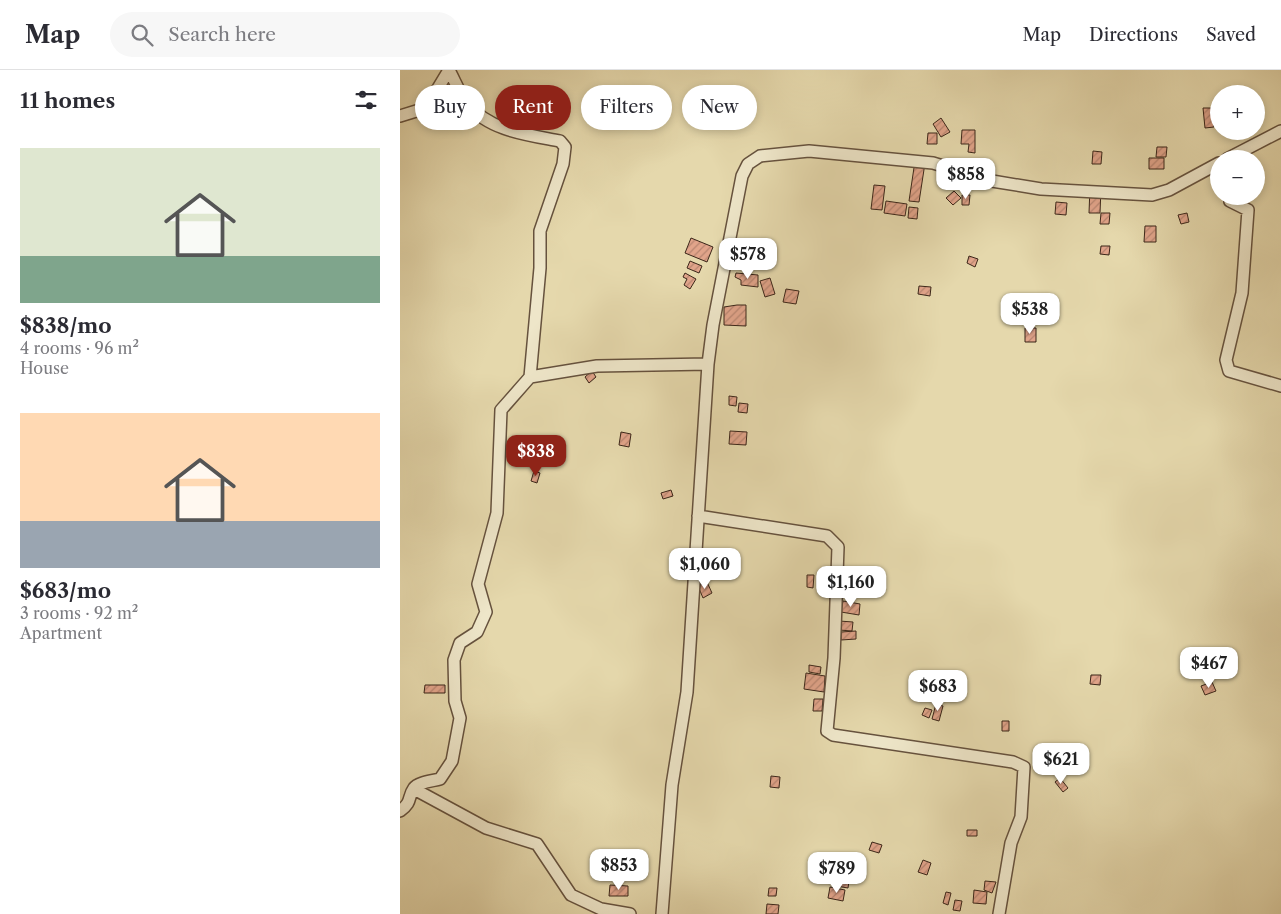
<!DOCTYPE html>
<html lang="en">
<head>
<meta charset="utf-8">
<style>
	body { margin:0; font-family:"Libre Caslon Text",serif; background:#f7f7f7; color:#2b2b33; height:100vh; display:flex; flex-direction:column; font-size:19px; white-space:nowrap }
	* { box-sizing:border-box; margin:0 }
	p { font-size:16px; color:#7c7c81 }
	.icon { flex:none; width:28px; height:28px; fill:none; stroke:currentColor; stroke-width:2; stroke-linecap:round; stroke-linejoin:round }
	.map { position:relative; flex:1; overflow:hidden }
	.panel { display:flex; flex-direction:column; background:#fff; width:400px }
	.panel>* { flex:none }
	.hud { position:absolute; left:15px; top:15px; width:475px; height:45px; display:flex; gap:10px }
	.buttons { position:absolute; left:810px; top:15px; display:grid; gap:10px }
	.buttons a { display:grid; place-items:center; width:55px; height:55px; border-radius:50%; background:#fff; box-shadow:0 2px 8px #0003; font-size:25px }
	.price { position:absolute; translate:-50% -42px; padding:0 11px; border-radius:10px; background:#fff; color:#222; font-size:16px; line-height:32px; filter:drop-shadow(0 1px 2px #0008) }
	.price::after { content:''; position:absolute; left:50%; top:30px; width:15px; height:11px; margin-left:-8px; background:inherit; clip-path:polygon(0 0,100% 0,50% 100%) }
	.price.on { background:#8f2418; color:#fff }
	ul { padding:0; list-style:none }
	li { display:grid; align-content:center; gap:10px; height:265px; padding:0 20px }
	li span { display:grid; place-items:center; height:155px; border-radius:0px; color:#555 }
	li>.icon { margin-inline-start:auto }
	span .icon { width:90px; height:90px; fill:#fffc; stroke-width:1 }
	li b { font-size:21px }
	h2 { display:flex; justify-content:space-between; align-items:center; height:60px; padding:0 20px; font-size:21px }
	.chip { padding:0 18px; border-radius:22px; background:#fff; box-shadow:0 2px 8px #0003; font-size:18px; line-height:45px }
	.chip.on { background:#8f2418; color:#fff }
	header { display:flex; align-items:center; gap:30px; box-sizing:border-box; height:70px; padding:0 25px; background:#fff; border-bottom:1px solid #e1e1e2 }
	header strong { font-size:24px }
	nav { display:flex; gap:28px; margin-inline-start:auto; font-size:18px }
	.search { width:350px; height:45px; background:#f7f7f7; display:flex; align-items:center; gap:12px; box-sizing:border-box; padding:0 18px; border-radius:28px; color:#7c7c81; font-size:19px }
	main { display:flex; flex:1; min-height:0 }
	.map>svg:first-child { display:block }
	.building { fill:url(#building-hatch); stroke:#3b2619 }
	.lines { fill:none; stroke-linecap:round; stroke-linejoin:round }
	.street-casing { stroke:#66523e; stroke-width:14 }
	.street { stroke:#eee6c9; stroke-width:11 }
</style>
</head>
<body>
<header>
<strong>Map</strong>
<div class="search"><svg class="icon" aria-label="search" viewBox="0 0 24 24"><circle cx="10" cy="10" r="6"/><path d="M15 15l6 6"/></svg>Search here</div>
<nav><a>Map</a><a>Directions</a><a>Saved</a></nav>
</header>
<main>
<section class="panel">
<h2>11 homes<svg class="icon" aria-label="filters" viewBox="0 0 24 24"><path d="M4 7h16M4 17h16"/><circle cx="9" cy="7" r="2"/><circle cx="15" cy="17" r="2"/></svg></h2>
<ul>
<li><span style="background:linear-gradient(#dfe7d0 70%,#7fa58c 0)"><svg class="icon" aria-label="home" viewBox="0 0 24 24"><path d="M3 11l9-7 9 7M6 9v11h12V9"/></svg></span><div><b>$838/mo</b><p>4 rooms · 96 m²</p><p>House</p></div></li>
<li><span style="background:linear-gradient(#ffd9b3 70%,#9aa5b1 0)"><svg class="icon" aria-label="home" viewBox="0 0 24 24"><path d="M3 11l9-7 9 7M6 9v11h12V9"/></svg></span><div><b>$683/mo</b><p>3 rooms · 92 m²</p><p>Apartment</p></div></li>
</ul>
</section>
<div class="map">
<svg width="881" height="844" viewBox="0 0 881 844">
	<defs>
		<pattern id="building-hatch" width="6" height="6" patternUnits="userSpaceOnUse" patternTransform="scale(1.25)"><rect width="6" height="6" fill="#e1a48a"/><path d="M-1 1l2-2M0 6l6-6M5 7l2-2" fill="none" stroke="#b88570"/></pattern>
	</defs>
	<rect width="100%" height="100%" fill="#e5d8ac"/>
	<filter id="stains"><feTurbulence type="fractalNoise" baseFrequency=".004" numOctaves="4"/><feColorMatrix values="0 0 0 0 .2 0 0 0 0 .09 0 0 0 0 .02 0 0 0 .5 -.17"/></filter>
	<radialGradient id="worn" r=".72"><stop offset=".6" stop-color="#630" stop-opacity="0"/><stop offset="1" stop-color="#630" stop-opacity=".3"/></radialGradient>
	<path class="building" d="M803 38H812L814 57 805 58Z
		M541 48 550 62 541 67 533 54Z
		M562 60H575V83L568 82 569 74H561Z
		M528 63H537V74H527Z
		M757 77H767L766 87H756Z
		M693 81 702 82 701 94H692Z
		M749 88H764V99H749Z
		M515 91 525 93 519 132 509 131Z
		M551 104 561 105 560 116 550 115Z
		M474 115 485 116 482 140 471 139Z
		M690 117 701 118 700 143H689Z
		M554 121 561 128 553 135 546 128Z
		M562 125H570L569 135H562Z
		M486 131 507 134 505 146 484 143Z
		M656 132 667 133 666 145 655 144Z
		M509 137 518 138 517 149 508 148Z
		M701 143H710L709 154H700Z
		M787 143 789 152 781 154 778 145Z
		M745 156H756V172H744Z
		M291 168 313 177 307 192 285 183Z
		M701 176H710L709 185 700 184Z
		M569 186 578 189 575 197 567 193Z
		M290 191 302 196 299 203 287 198Z
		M285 203 296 209 290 219 284 215 287 209 283 207Z
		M336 203 358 205V217L341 215V210L335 207Z
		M370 208 375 224 365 227 360 211Z
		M519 216 531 217 530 226 518 224Z
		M386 219 399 221 396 234 383 232Z
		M337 235H346V256L324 255V237Z
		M625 258H636V272H625Z
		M192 301 196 307 189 313 185 307Z
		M329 326 337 327 336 336 329 335Z
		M339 333 348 334 347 343 338 342Z
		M330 361 347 362 346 375 329 374Z
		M221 362 231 364 229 377 219 375Z
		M140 371 153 373 151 383 138 381Z
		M134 401 140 403 137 413 131 411Z
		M271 420 273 426 263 429 261 423Z
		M407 505H414L413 518 407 517Z
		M307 512 312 523 303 528 298 516Z
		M443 531 460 534 459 545 441 542Z
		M439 551 453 552 452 561 439 560Z
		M456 561V569L441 570V562Z
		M409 595 421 597 420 604 409 602Z
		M406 603 425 606 424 622 404 619Z
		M691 605H701L700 615 690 614Z
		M812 612 816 621 805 625 801 616Z
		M25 615H45V623H24Z
		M414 629H423L422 641H413Z
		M536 634 543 636 539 651 532 649Z
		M525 638 532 640 529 648 522 645Z
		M602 651H609V661H602Z
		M371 706 380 707 379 718 370 717Z
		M660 708 668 718 663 722 655 712Z
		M567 760H577V766H567Z
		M472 772 482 775 479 783 469 780Z
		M523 790 531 793 527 805 518 802Z
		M438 802 450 804 448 818 436 816Z
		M585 811 596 812 592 823 584 820Z
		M210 815 228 816V826H209Z
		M430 817 445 820 443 831 428 828Z
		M369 818H377L376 826H368Z
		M574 820 587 822 586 834 573 833Z
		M546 822 551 823 548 835 543 833Z
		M555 830 562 831 560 841 553 840Z
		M367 834 379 835 378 844H366Z"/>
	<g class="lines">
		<defs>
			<path id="street" d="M49 0C55 11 60 25 68 34 89 61 129 65 160 71L165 77 163 94 140 161V198L130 307
				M0 46 26 38 49 0
				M827 89 881 61
				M831 126 830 131 848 140 842 223 826 290 829 301 881 316
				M298 446 427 466 438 477 434 588 427 661 433 665 613 692 624 697 621 747 611 773 599 844
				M14 719 86 758 137 774 171 825 201 839 230 844
				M0 741C13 731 7 728 14 718 18 712 33 711 40 709L52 691 60 648 55 631 54 590 60 573 77 562 86 542 78 514 97 443 101 340 130 307 197 296 308 294
				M262 844 272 715 287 622 308 294 313 255 342 106 348 94 360 86 409 81 533 93 592 111 641 119 752 125 769 120 819 93"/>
		</defs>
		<use href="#street" class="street-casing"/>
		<use href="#street" class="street"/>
	</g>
	<rect width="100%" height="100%" filter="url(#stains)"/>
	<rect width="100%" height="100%" fill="url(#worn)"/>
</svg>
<div class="buttons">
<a>+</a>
<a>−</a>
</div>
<b class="price" style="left:566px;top:130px">$858</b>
<b class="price" style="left:348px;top:210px">$578</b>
<b class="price" style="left:630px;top:265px">$538</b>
<b class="price on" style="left:136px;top:407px">$838</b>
<b class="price" style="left:305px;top:520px">$1,060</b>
<b class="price" style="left:451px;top:538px">$1,160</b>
<b class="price" style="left:809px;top:619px">$467</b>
<b class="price" style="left:538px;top:642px">$683</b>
<b class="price" style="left:661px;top:715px">$621</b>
<b class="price" style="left:219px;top:821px">$853</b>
<b class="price" style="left:437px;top:824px">$789</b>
<div class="hud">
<a class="chip">Buy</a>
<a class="chip on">Rent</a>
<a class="chip">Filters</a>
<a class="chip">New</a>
</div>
</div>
</main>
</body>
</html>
